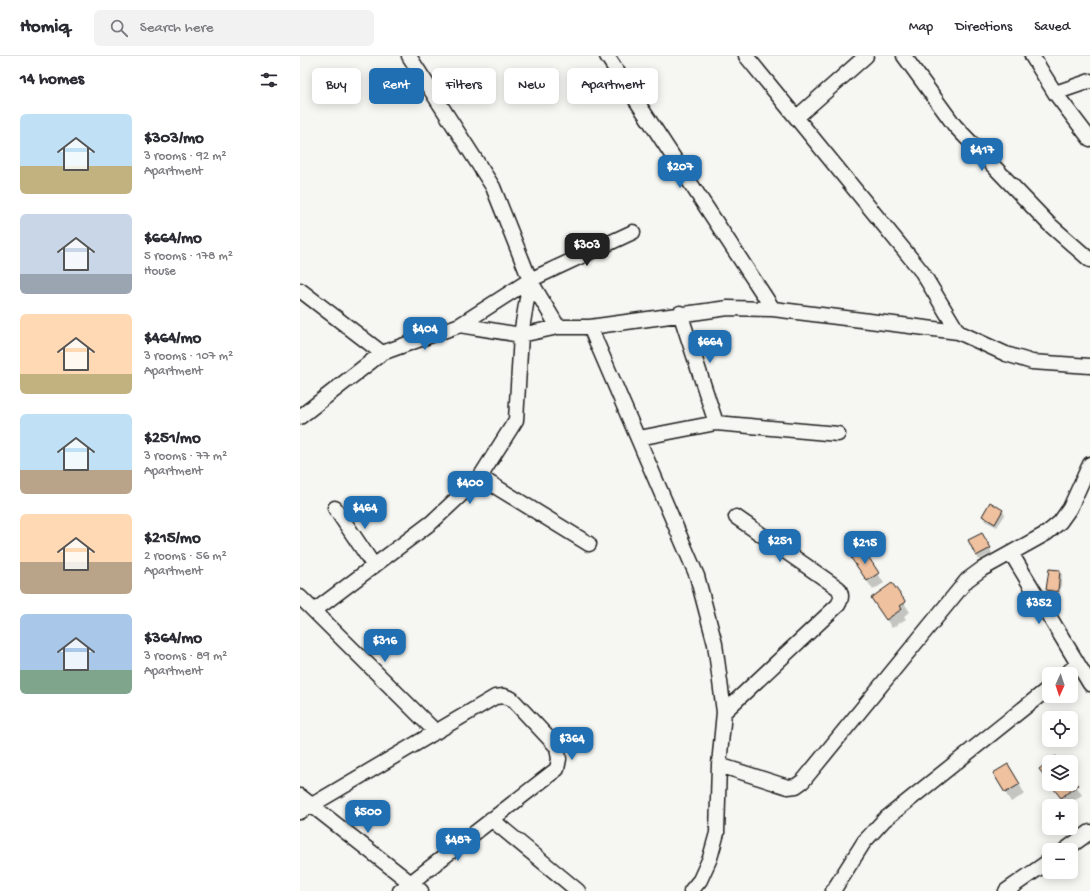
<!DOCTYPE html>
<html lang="en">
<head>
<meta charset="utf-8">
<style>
	body { margin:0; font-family:"Gochi Hand",sans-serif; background:#f2f2f3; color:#2b2b33; height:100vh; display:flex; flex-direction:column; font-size:15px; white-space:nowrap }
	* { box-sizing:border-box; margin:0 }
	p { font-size:13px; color:#7c7c81 }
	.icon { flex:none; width:22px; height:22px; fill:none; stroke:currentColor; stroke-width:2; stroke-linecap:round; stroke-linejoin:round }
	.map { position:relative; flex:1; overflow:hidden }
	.drawer { display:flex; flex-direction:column; background:#fff; width:300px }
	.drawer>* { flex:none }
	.top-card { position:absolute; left:12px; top:12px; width:380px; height:36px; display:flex; gap:8px }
	.needle { width:26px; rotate:183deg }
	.fabs { position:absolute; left:742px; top:611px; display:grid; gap:8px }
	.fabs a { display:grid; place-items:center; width:36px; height:36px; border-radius:6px; background:#fff; box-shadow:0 2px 10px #0003; font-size:20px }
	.price { position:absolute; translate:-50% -34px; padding:0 9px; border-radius:8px; background:#1f6fb2; color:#fff; font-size:13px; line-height:26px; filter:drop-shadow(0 1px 2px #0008) }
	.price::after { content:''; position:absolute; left:50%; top:24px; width:12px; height:9px; margin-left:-6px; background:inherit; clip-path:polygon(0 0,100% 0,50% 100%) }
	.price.selected { background:#222; color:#fff }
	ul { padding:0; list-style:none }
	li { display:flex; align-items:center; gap:12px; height:100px; padding:0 20px }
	li span { display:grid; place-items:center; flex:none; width:112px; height:80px; border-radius:6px; color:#555 }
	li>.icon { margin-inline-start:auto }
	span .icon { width:48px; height:48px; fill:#fffc; stroke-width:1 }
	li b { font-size:17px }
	h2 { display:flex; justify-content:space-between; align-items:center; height:48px; padding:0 20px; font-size:17px }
	.chip { padding:0 14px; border-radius:6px; background:#fff; box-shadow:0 2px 10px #0003; font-size:14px; line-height:36px }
	.chip.selected { background:#1f6fb2; color:#fff }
	header { display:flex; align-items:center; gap:24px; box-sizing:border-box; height:56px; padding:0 20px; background:#fff; border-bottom:1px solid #e1e1e2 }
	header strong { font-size:19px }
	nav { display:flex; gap:22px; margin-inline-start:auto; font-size:14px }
	.search { width:280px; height:36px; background:#f2f2f3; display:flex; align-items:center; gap:10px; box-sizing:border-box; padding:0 14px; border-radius:6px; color:#7c7c81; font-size:15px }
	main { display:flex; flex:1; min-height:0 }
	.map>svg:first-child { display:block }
	.shadow { fill:#0003 }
	.building { fill:#efc19f; stroke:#1c1c1c }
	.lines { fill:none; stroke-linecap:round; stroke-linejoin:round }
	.street-casing { stroke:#1c1c1c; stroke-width:17 }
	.street { stroke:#f6f6f2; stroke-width:14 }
</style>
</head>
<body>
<header>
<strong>Homiq</strong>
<div class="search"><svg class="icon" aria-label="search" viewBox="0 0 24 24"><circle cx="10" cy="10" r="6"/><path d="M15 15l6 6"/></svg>Search here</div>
<nav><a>Map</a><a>Directions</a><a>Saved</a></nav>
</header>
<main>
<section class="drawer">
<h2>14 homes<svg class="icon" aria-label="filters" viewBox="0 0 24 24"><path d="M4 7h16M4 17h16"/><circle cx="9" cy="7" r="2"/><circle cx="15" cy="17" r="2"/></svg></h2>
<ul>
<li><span style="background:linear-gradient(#bfe0f5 65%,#c2b280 0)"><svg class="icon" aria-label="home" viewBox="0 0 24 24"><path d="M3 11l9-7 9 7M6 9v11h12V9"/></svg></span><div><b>$303/mo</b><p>3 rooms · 92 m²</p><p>Apartment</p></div></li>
<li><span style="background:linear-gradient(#c9d6e8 75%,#9aa5b1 0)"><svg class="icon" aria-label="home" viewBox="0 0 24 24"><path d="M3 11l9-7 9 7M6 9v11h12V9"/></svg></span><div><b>$664/mo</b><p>5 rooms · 178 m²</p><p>House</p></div></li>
<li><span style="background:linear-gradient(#ffd9b3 75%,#c2b280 0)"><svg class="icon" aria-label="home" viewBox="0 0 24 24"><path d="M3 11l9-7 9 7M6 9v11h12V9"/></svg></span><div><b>$464/mo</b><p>3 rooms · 107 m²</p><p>Apartment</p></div></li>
<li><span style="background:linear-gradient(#bfe0f5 70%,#b9a48a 0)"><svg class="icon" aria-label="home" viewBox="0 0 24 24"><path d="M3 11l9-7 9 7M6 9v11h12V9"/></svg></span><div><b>$251/mo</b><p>3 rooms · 77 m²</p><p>Apartment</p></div></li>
<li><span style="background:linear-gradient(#ffd9b3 60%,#b9a48a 0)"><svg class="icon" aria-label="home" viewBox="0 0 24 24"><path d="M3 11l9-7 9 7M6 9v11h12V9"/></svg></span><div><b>$215/mo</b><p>2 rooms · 56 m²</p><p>Apartment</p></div></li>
<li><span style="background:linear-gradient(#a9c7e8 70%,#7fa58c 0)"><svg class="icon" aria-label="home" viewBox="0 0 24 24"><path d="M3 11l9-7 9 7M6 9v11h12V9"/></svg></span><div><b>$364/mo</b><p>3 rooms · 89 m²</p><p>Apartment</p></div></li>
</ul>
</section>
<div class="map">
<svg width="790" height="835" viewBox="0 0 790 835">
	<rect width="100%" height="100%" fill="#f6f6f2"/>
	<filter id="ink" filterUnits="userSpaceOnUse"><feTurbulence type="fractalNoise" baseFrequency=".025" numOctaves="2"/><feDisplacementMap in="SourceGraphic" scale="8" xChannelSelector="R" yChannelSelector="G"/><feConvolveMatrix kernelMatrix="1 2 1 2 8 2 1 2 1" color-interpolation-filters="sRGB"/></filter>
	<g filter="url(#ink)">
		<path class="shadow" d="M702 454 705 459 697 471 685 465 683 460Z
			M682 478 692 497 679 504 669 485Z
			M563 495 584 527 573 534 558 511Z
			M760 515 762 519 760 539 750 538 747 534Z
			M592 529 610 556 604 560 606 563 592 572 578 551Z
			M708 709 725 738 711 746 694 718Z
			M771 722 782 739 766 750 750 728H771Z"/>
		<path class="building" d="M690 446 703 454 695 468 682 460Z
			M682 477 691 492 676 500 668 484Z
			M564 494 579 517 567 525 551 502Z
			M749 513 760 514 758 536 746 534Z
			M592 527 606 546 600 550 602 553 586 564 571 542Z
			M756 700 761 706H749V726L739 713Z
			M708 708 720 728 705 737 693 717Z
			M771 720 778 729 761 742 750 728H771Z"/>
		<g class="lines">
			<defs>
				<path id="street" d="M109 0 193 131 230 224 258 271
					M307 0 473 253
					M446 0 622 216 658 276
					M604 0 655 70 749 168 790 204
					M732 0 755 37 790 83
					M755 37 790 25
					M497 61 566 0
					M0 234 82 297
					M380 257 416 367
					M160 269 221 279 258 271H290L428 252 473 253 658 276 706 298 732 306 790 310
					M290 271 397 520 415 588 424 656 419 709 417 777 410 802 400 824 391 835
					M0 361 82 297 160 269 230 224 333 176
					M339 382 416 367 538 378
					M180 421 289 488
					M35 452 74 510
					M711 497 790 628
					M0 541 136 676
					M14 555 132 466 180 421 216 364 221 279 230 224
					M766 618 778 608
					M424 656 538 549C542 542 542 538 538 532L436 461
					M419 709 488 731 496 730 503 725 667 524 682 513 747 477 760 466 770 452 790 408
					M0 740 121 835
					M0 756 195 641 204 640 212 643 257 691 259 703 257 713 100 835
					M191 763 278 835
					M765 794 790 776
					M533 835 564 786 584 764 749 632
					M706 835 749 805"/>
			</defs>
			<use href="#street" class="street-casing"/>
			<use href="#street" class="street"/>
		</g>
	</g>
</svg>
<div class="fabs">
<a><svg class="needle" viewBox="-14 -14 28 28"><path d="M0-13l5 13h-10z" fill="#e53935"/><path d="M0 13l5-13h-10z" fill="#7c7c81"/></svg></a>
<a><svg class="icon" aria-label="locate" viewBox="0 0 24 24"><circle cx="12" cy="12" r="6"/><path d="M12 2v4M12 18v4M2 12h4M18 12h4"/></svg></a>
<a><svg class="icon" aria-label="layers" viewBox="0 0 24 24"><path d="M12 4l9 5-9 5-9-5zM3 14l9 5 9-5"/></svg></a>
<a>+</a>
<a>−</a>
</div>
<b class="price" style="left:682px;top:116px">$417</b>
<b class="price" style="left:380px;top:133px">$207</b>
<b class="price selected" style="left:287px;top:211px">$303</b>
<b class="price" style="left:125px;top:295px">$404</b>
<b class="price" style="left:410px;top:308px">$664</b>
<b class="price" style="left:170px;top:449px">$400</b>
<b class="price" style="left:65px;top:474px">$464</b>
<b class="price" style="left:480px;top:507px">$251</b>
<b class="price" style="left:565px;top:509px">$215</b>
<b class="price" style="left:739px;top:569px">$352</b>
<b class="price" style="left:85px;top:607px">$316</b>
<b class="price" style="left:272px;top:705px">$364</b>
<b class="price" style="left:68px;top:778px">$500</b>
<b class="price" style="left:158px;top:806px">$487</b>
<div class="top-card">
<a class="chip">Buy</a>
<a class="chip selected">Rent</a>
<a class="chip">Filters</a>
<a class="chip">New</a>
<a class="chip">Apartment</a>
</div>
</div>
</main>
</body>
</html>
